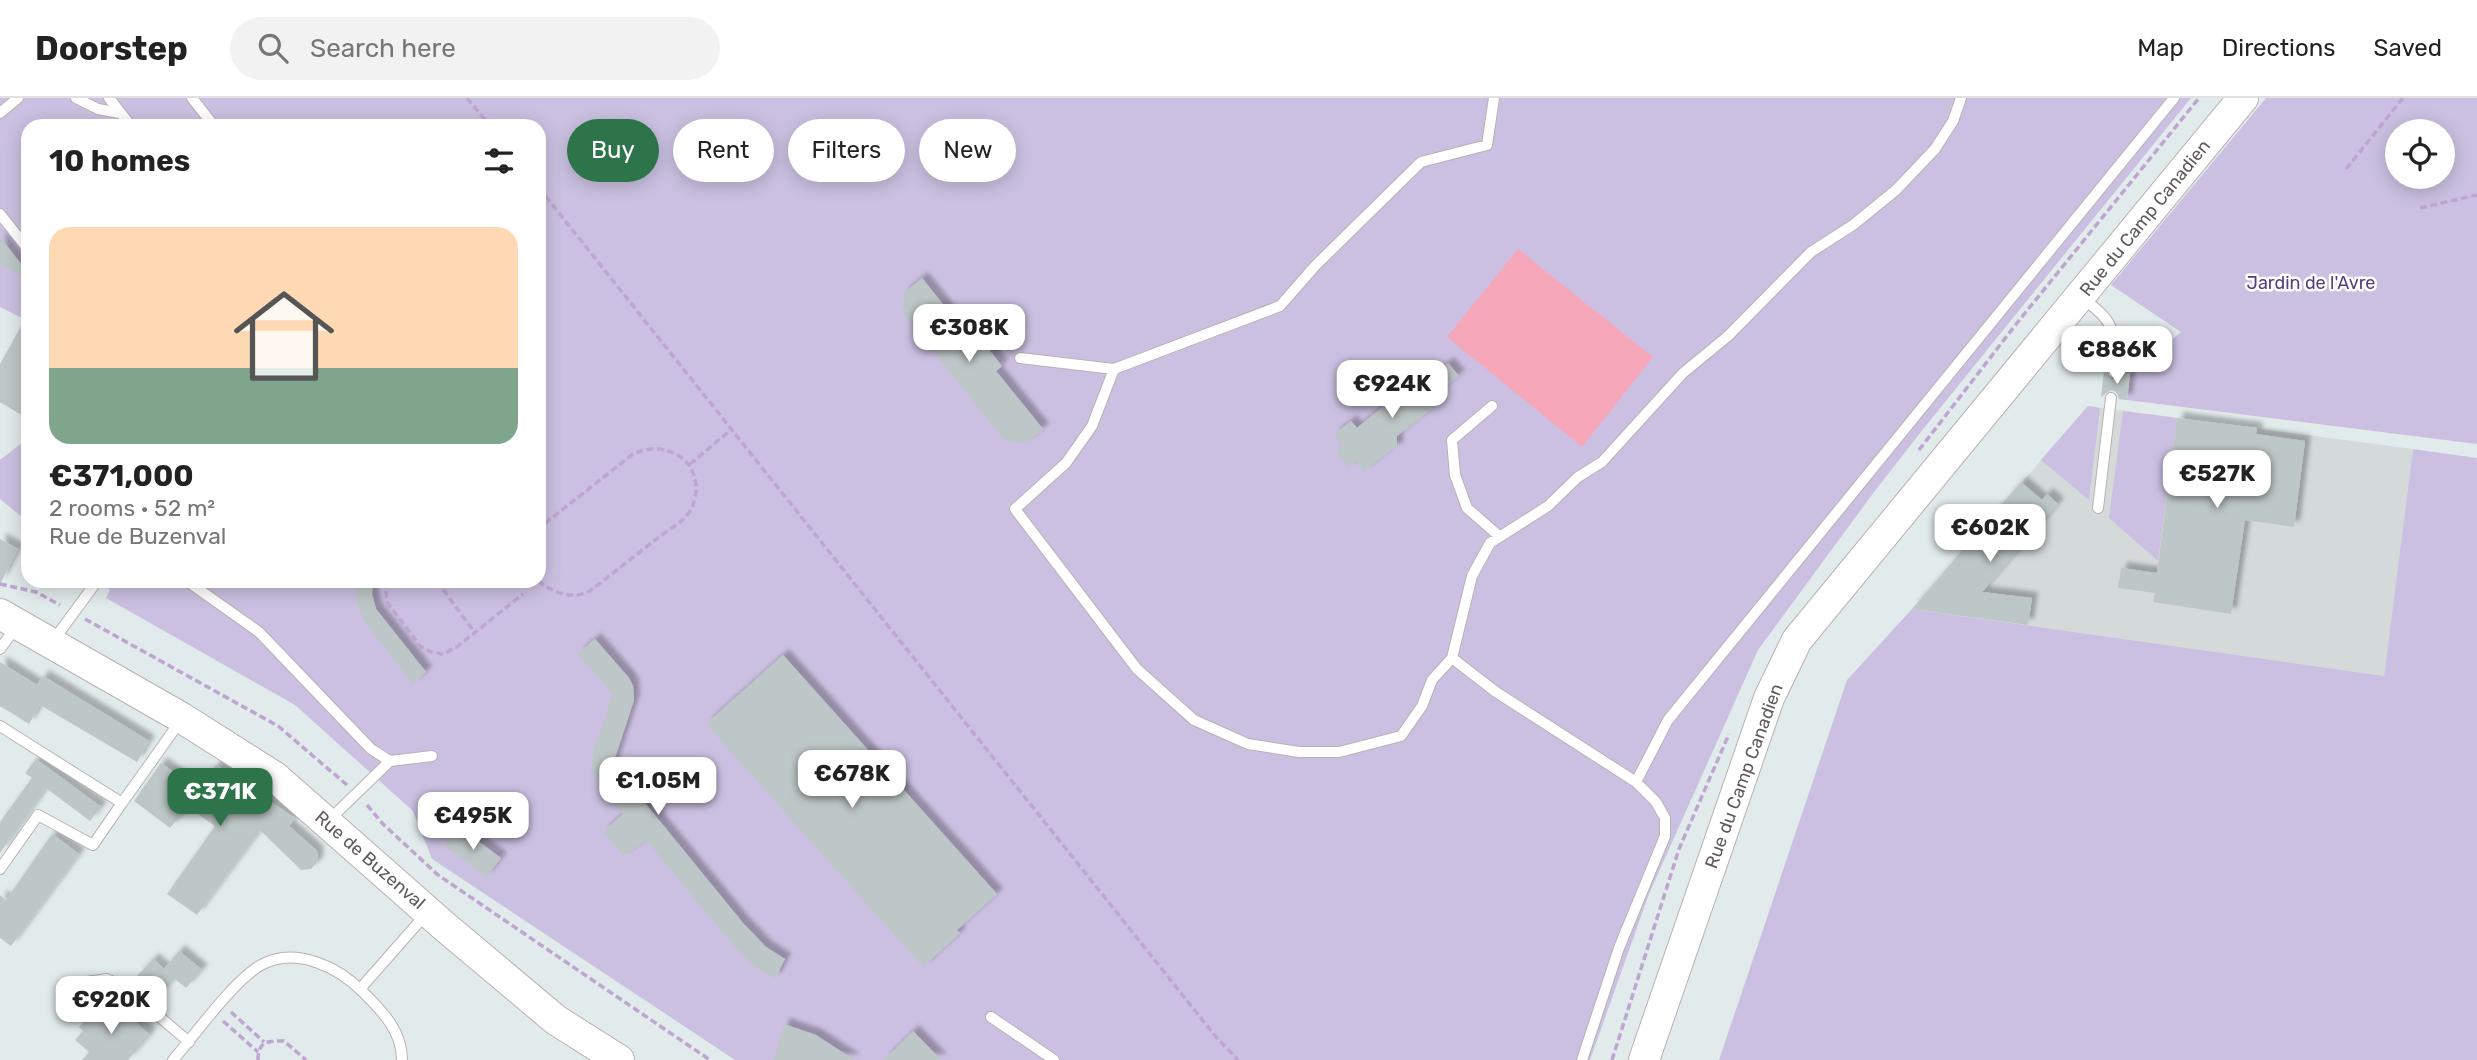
<!DOCTYPE html>
<html lang="en">
<head>
<meta charset="utf-8">
<style>
	body { margin:0; font-family:Rubik,sans-serif; background:#f2f2f2; color:#222; height:100vh; display:flex; flex-direction:column; font-size:26px; white-space:nowrap }
	* { box-sizing:border-box; margin:0 }
	p { font-size:23px; color:#767676 }
	.icon { flex:none; width:38px; height:38px; fill:none; stroke:currentColor; stroke-width:2; stroke-linecap:round; stroke-linejoin:round }
	.map { position:relative; flex:1; overflow:hidden }
	.sheet { position:absolute; left:21px; top:21px; width:525px; height:469px; display:flex; flex-direction:column; background:#fff; border-radius:21px; box-shadow:0 4px 18px #0003 }
	.sheet>* { flex:none }
	.guide { position:absolute; left:567px; top:21px; width:665px; height:63px; display:flex; gap:14px }
	.tools { position:absolute; left:2385px; top:21px; display:grid; gap:14px }
	.tools a { display:grid; place-items:center; width:70px; height:70px; border-radius:50%; background:#fff; box-shadow:0 4px 18px #0003; font-size:35px }
	.price { position:absolute; translate:-50% -60px; padding:0 16px; border-radius:14px; background:#fff; color:#222; font-size:23px; line-height:46px; filter:drop-shadow(0 2px 4px #0008) }
	.price::after { content:''; position:absolute; left:50%; top:42px; width:21px; height:16px; margin-left:-10px; background:inherit; clip-path:polygon(0 0,100% 0,50% 100%) }
	.price.active { background:#2d744a; color:#fff }
	ul { padding:0; list-style:none }
	li { display:grid; align-content:center; gap:14px; height:371px; padding:0 28px }
	li+li { border-top:2px solid #e0e0e0 }
	li span { display:grid; place-items:center; height:217px; border-radius:21px; color:#555 }
	li>.icon { margin-inline-start:auto }
	span .icon { width:126px; height:126px; fill:#fffc; stroke-width:1 }
	li b { font-size:30px }
	h2 { display:flex; justify-content:space-between; align-items:center; height:84px; padding:0 28px; font-size:30px }
	.chip { padding:0 24px; border-radius:32px; background:#fff; box-shadow:0 4px 18px #0003; font-size:24px; line-height:63px }
	.chip.active { background:#2d744a; color:#fff }
	header { display:flex; align-items:center; gap:42px; box-sizing:border-box; height:98px; padding:0 35px; background:#fff; border-bottom:2px solid #e0e0e0 }
	header strong { font-size:33px }
	nav { display:flex; gap:38px; margin-inline-start:auto; font-size:24px }
	.search { width:490px; height:63px; background:#f2f2f2; display:flex; align-items:center; gap:18px; box-sizing:border-box; padding:0 24px; border-radius:38px; color:#767676; font-size:26px }
	.map>svg:first-child { display:block }
	.industrial { fill:#d4dada }
	.green { fill:#cbc0e1; fill-rule:evenodd }
	.water { fill:#f7a7ba }
	.building { fill:#bec7c7; filter:url(#shadow) }
	.lines { fill:none; stroke-linecap:round; stroke-linejoin:round }
	.service-casing { stroke:#b8b2b3; stroke-width:12 }
	.secondary-casing { stroke:#b8b1b2; stroke-width:32 }
	.path { stroke:#bfa5d2; stroke-width:3.5; stroke-dasharray:7 3.5; stroke-linecap:butt }
	.service { stroke:#fff; stroke-width:10 }
	.secondary { stroke:#fff; stroke-width:30 }
	.labels { text-anchor:middle; dominant-baseline:central; stroke-width:5; stroke-linejoin:round; paint-order:stroke }
	.street-label { font-size:18px; fill:#615a5b; stroke:#fff }
	.park-label { font-size:18px; fill:#553c7f; stroke:#fff }
</style>
</head>
<body>
<header>
<strong>Doorstep</strong>
<div class="search"><svg class="icon" aria-label="search" viewBox="0 0 24 24"><circle cx="10" cy="10" r="6"/><path d="M15 15l6 6"/></svg>Search here</div>
<nav><a>Map</a><a>Directions</a><a>Saved</a></nav>
</header>
<div class="map">
<svg width="2477" height="962" viewBox="0 0 2477 962">
	<defs>
		<filter id="shadow"><feDropShadow dx="6" dy="-6" stdDeviation="2" flood-color="#0004"/></filter>
	</defs>
	<rect width="100%" height="100%" fill="#e2ebec"/>
	<path class="industrial" d="M2088 308 2413 351 2384 578 1912 511Z"/>
	<path class="green" d="M0 0H2191L1924 330 1874 394 1758 552 1649 796 1590 962H735L432 761 413 713 295 607 106 500 110 492 99 483H539V28H28V223L0 209Z
		M2266 0H2477V346L2127 302 2130 276 2181 234 2111 187ZM2398 33H2443V79H2398Z
		M2088 308 2100 310 2089 402 2041 362Z
		M2123 313 2177 320 2158 463 2109 420Z
		M28 340V424L0 401V362Z
		M2413 351 2477 360V962H1719L1847 582 1912 511 2384 578Z"/>
	<path class="water" d="M1518 151 1653 259 1582 349 1447 239Z"/>
	<path class="building" d="M0 139 28 175V181L0 166Z
		M922 180 969 239 975 234 1002 268 996 273 1043 331 1025 345 1004 342 903 215 904 195Z
		M28 216V321L0 304V266Z
		M1448 265 1459 278 1438 295 1437 307 1397 338V351H1392L1364 373 1356 362 1349 370 1336 354 1343 348 1334 337 1351 323 1357 330 1416 281 1426 282Z
		M2104 273 2112 282 2117 281 2121 275 2130 276 2127 302 2119 301 2116 294 2111 292 2101 299Z
		M2177 320 2257 330 2256 336 2305 343 2294 429 2245 422 2231 516 2153 504 2155 495 2118 490 2121 470 2157 475Z
		M2021 384 2042 402 2047 396 2058 406 1982 494 2032 500 2028 527 1912 511Z
		M0 441 18 451 0 486Z
		M356 483H373L372 496 376 511 426 574 413 586 364 523 357 505Z
		M595 541 629 580 633 588 634 602 613 666 743 825 766 849 785 861 775 881 755 869 733 847 646 742 624 758 603 734 623 716 596 682 592 670 593 652 608 615H606L612 595 578 556Z
		M783 557 997 796 957 832 960 835 923 869 706 626Z
		M0 564 37 587 43 578 149 643 137 664 40 607 29 626 0 608Z
		M36 661 101 709 90 723 46 690 0 755V724L32 680 25 675Z
		M161 665 198 692 216 667 295 720 289 728 317 753 318 763 311 771 301 772 260 732 197 817 167 796 215 728 188 709 170 730 134 703Z
		M459 729 501 760 486 779 445 748Z
		M52 736 79 756 11 848 0 840V797L6 802Z
		M179 853 202 872 186 890 175 881 159 898 137 878 153 861 164 871Z
		M106 907 115 915 119 910 150 937 128 962H82L89 954 75 942 83 933 79 929 94 912 98 916Z
		M784 926 816 937 854 962H774Z
		M913 933 941 962H884Z"/>
	<g class="lines">
		<defs>
			<path id="service" d="M76 0 98 11 120 15
				M109 0 131 28
				M192 0 214 28
				M0 15 18 0
				M0 116 28 151
				M2082 200C2117 225 2115 233 2113 274
				M1020 260 1114 271 1092 328 1066 365 1015 411 1137 571 1194 622 1248 646 1299 654H1339L1401 638 1422 608 1432 582 1452 560
				M1114 271 1280 208 1315 168 1421 64 1487 47 1494 0
				M1492 308 1452 342 1455 377 1467 410 1499 438
				M2098 410 2111 300
				M187 483 259 534 371 651 390 663 432 658
				M53 543 97 483
				M0 551 17 528
				M0 628 122 705 181 622
				M1636 684 1668 622 2174 0
				M327 724 390 663
				M0 771 38 717 93 747 122 705
				M360 891 426 816
				M70 908 87 884 107 881 127 891 189 944
				M991 919 1054 962
				M173 962C195 937 234 882 261 867 296 848 338 869 363 894 383 914 402 933 402 962
				M1582 962 1619 850 1665 738V720L1656 704 1636 684 1496 594 1452 560 1472 478 1490 445 1548 408 1578 379 1602 364 1683 275 1728 238 1811 154 1853 127 1896 92 1935 51 1953 23 1961 0"/>
			<path id="secondary" d="M0 516 182 620 275 679 444 828 556 922 619 962
				M1644 962 1769 600 1797 542 2243 0"/>
		</defs>
		<use href="#service" class="service-casing"/>
		<use href="#secondary" class="secondary-casing"/>
		<path class="path" d="M467 0 490 28
			M2346 71 2403 0
			M539 90 1216 939 1238 962
			M2420 110 2477 97
			M1919 352 2017 225 2199 0
			M690 366 731 332
			M389 483 386 493 387 504 420 548 431 554 444 556 458 548 523 496
			M437 483 475 535
			M538 483C554 495 572 502 590 493 613 475 636 457 659 439 668 432 681 425 688 416 701 398 698 369 679 358 664 349 649 349 633 356L539 430
			M0 486 36 494 60 507
			M531 489 538 483
			M85 521 278 628 347 687
			M367 707 383 726 438 777 710 962
			M231 914 264 944
			M223 923 258 954
			M258 962C258 943 267 943 284 943L306 962
			M1612 962 1679 751 1729 636"/>
		<use href="#service" class="service"/>
		<use href="#secondary" class="secondary"/>
	</g>
	<g class="labels">
		<g class="street-label">
			<text transform="translate(2145 120) rotate(-51)">Rue du Camp Canadien</text>
			<text transform="translate(1744 678) rotate(-70)">Rue du Camp Canadien</text>
			<text transform="translate(370 762) rotate(41)">Rue de Buzenval</text>
		</g>
		<g class="park-label">
			<text x="2311" y="185">Jardin de l'Avre</text>
		</g>
	</g>
</svg>
<div class="tools">
<a><svg class="icon" aria-label="locate" viewBox="0 0 24 24"><circle cx="12" cy="12" r="6"/><path d="M12 2v4M12 18v4M2 12h4M18 12h4"/></svg></a>
</div>
<b class="price" style="left:969px;top:266px">€308K</b>
<b class="price" style="left:2117px;top:288px">€886K</b>
<b class="price" style="left:1392px;top:322px">€924K</b>
<b class="price" style="left:2217px;top:412px">€527K</b>
<b class="price" style="left:1990px;top:466px">€602K</b>
<b class="price" style="left:852px;top:712px">€678K</b>
<b class="price" style="left:658px;top:719px">€1.05M</b>
<b class="price active" style="left:220px;top:730px">€371K</b>
<b class="price" style="left:473px;top:754px">€495K</b>
<b class="price" style="left:111px;top:938px">€920K</b>
<div class="guide">
<a class="chip active">Buy</a>
<a class="chip">Rent</a>
<a class="chip">Filters</a>
<a class="chip">New</a>
</div>
<section class="sheet">
<h2>10 homes<svg class="icon" aria-label="filters" viewBox="0 0 24 24"><path d="M4 7h16M4 17h16"/><circle cx="9" cy="7" r="2"/><circle cx="15" cy="17" r="2"/></svg></h2>
<ul>
<li><span style="background:linear-gradient(#ffd9b3 65%,#7fa58c 0)"><svg class="icon" aria-label="home" viewBox="0 0 24 24"><path d="M3 11l9-7 9 7M6 9v11h12V9"/></svg></span><div><b>€371,000</b><p>2 rooms · 52 m²</p><p>Rue de Buzenval</p></div></li>
</ul>
</section>
</div>
</body>
</html>
